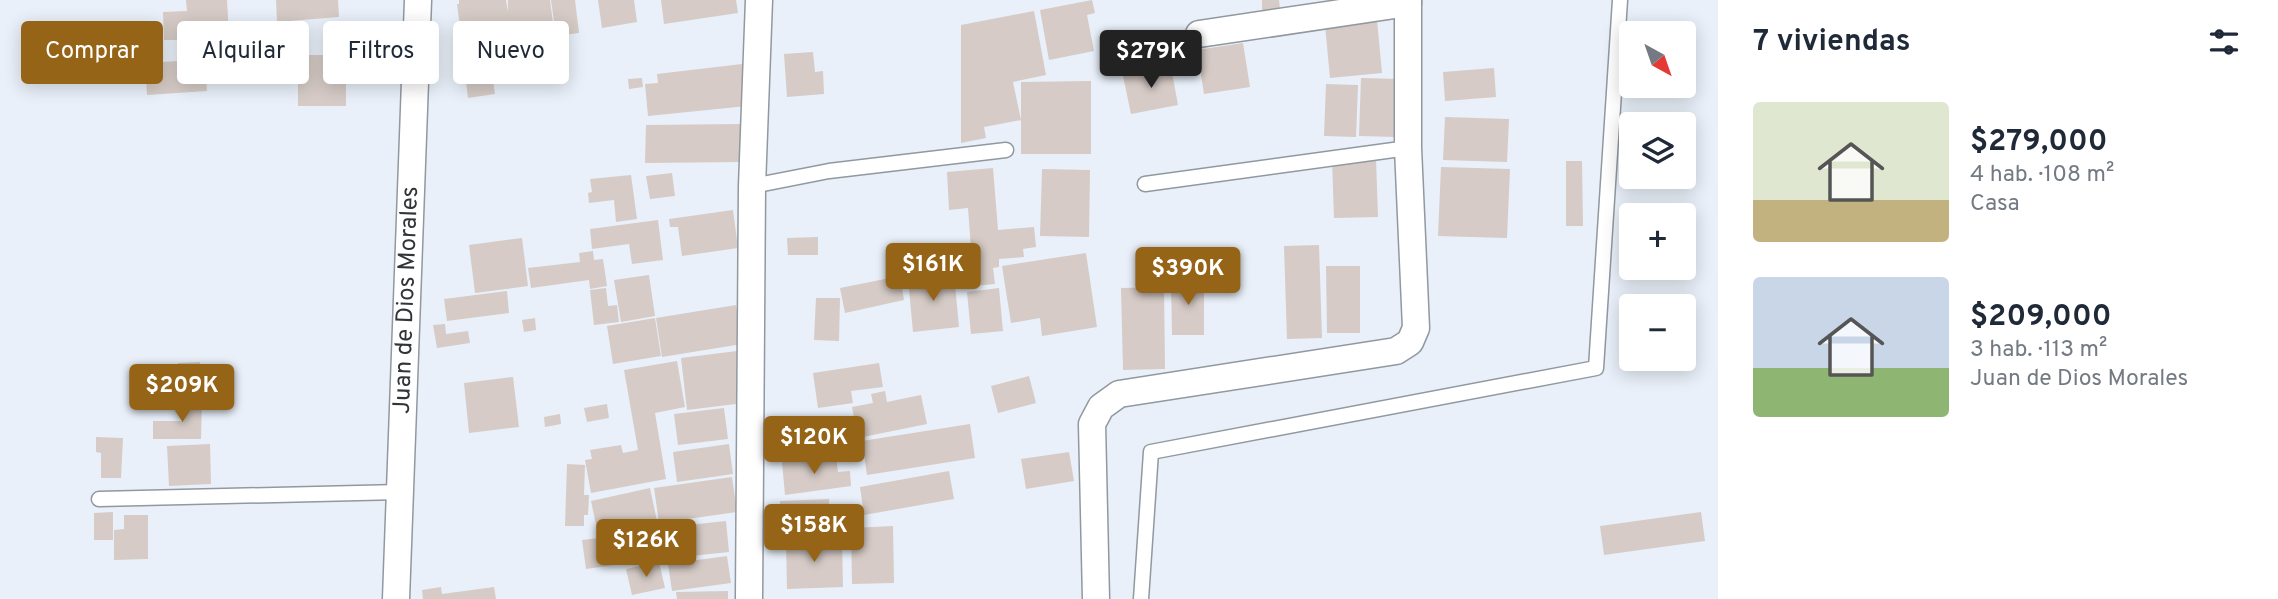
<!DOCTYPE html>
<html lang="es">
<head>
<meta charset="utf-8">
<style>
	body { margin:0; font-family:Overpass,sans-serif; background:#f2f2f3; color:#1f2937; height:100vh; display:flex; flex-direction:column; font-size:26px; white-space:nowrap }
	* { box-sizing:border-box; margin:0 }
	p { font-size:23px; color:#747a83 }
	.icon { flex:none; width:38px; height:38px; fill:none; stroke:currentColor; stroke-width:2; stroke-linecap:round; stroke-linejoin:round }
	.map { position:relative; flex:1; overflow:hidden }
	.side { display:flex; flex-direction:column; background:#fff; width:560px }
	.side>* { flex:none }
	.top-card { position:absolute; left:21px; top:21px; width:665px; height:63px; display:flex; gap:14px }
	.needle { width:46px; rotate:140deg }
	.tools { position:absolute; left:1619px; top:21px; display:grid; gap:14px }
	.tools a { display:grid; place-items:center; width:77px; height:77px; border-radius:7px; background:#fff; box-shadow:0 4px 18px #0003; font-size:35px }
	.price { position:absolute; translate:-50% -60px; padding:0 16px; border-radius:7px; background:#966416; color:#fff; font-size:23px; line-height:46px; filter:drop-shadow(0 2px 4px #0008) }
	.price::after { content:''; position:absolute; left:50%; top:42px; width:21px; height:16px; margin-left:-10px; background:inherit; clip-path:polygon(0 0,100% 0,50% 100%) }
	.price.selected { background:#222; color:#fff }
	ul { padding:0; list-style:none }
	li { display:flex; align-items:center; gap:21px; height:175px; padding:0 35px }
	li span { display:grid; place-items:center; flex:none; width:196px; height:140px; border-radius:7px; color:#555 }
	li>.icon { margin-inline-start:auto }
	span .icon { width:84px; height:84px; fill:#fffc; stroke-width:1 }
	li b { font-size:30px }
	h2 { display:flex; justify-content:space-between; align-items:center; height:84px; padding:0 35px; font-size:30px }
	.tag { padding:0 24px; border-radius:7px; background:#fff; box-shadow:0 4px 18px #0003; font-size:24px; line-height:63px }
	.tag.selected { background:#966416; color:#fff }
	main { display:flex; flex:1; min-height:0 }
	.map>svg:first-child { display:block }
	.building { fill:#d6cbc6 }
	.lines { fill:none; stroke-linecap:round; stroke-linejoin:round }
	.service-casing { stroke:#9198a0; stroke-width:17 }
	.minor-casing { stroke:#9198a0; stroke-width:29 }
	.service { stroke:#fff; stroke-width:14 }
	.minor { stroke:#fff; stroke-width:26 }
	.labels { text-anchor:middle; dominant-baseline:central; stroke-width:7; stroke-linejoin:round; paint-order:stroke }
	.street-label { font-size:24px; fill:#323538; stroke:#e9f0f9 }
</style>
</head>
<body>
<main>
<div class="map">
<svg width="1718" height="599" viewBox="0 0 1718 599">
	<rect width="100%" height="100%" fill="#e9f0f9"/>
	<path class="building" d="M186 0H227L231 70 185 73 184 40H164L163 12 187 11Z
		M276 0H338L339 17 277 22Z
		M459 0H506L508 12V0H550L555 38 513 44V41L494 44 493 37 462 42 457 4H459Z
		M551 0H575L579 33 556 36Z
		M598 0H634L637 22 602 28Z
		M661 0H736L738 13 664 24Z
		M1092 0 1095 13 1087 15 1094 51 1049 60 1040 10Z
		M1262 0H1279L1280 10 1262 11Z
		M1034 11 1046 75 1013 82 1021 120 984 127 986 138 961 143V25Z
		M1377 20 1382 73 1330 78 1325 25Z
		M1243 43 1250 87 1204 94 1197 50Z
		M488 46 495 94 468 98 462 50Z
		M813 52 815 72 823 71 824 94 787 97 784 54Z
		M298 55H346V106H298Z
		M178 61 180 79 206 77 207 91 147 95 145 63Z
		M742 64 747 106 648 116 645 84 658 83 657 74Z
		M1171 67 1178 105 1131 114 1123 76Z
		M1494 68 1496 97 1445 101 1443 72Z
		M642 78 643 87 629 89 628 79Z
		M1361 78 1399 79 1397 137 1359 136Z
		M1091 81V154H1021V82Z
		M1326 84 1358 85 1356 137 1324 136Z
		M1445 117 1509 119 1507 162 1443 160Z
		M742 124V162L645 163 646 125Z
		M1376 159 1378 217 1334 218 1332 160Z
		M1566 161H1582L1583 226H1566Z
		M1441 167 1510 169 1507 238 1438 236Z
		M993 168 998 230 1034 227 1036 247 1023 249 1024 257 999 259V267L993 268 995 284 963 287 961 263 972 262 968 208 949 210 947 172Z
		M1042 169 1090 170 1089 237 1040 236Z
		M672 173 675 196 650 199 646 176Z
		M631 175 637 219 616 222 614 200 589 203 588 193 592 192 590 179Z
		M733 210 738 248 682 256 678 227H670L669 219Z
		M658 220 663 260 632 264 629 244 592 249 590 229Z
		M818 237V255H788L787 238Z
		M522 238 528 286 475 293 469 245Z
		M1319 245 1322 338 1287 339 1284 246Z
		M593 251 594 260 603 259 607 286 590 289 589 280 531 288 528 268 580 262 579 253Z
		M1086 253 1097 327 1042 336 1040 318 1011 323 1002 266Z
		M1326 266H1360V333H1327Z
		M954 274 959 327 913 332 908 278Z
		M649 275 655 316 621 322 614 280Z
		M900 276 904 300 845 313 840 288Z
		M1171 280H1204V335H1172Z
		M1164 287 1165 369 1123 370 1121 288Z
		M606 288 608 306 617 305 619 322 594 325 590 290Z
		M999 288 1003 331 971 334 967 292Z
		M507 291 509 313 447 321 444 299Z
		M816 298H840L839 341 814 340Z
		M736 305 742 344 662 357 656 318Z
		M535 318 536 330 524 332 522 320Z
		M655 318 661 356 613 364 607 326Z
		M445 324 446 334 468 331 470 343 437 348 433 325Z
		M737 351 744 403 687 410 681 358Z
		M677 361 685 407 655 413 666 479 591 493 585 460 592 459 590 450 621 445 623 453 638 450 624 370Z
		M200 362V388L179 389 178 363Z
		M879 363 883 387 851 391 853 403 818 408 813 373Z
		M1029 376 1036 403 998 413 991 386Z
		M513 377 519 427 469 433 464 383Z
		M885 391 887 402 921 395 927 424 858 438 852 407 873 403 871 394Z
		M182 400H202L201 439H153V421H182Z
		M607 404 609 418 587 422 584 408Z
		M724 408 728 439 678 445 674 414Z
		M560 414 561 424 545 427 544 417Z
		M843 420 846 450 781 456 779 425Z
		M970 424 975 458 867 475 862 441Z
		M96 437 123 438 121 478H101V453L96 452Z
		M210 444 211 484 169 486 167 446Z
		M729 444 733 474 677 482 673 452Z
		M1069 452 1074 481 1026 489 1021 459Z
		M836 456 838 472 850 471 851 486 785 495 782 462Z
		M567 464 585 465 584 495H589L588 515H584V526H565Z
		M949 471 954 499 864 515 860 487Z
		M732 477 737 512 659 523 654 488Z
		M650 488 657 521 598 534 591 501Z
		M829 499 830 525 781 527 780 501Z
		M113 512V540H94V513Z
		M1701 512 1705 541 1604 555 1600 526Z
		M124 515H148V559L114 560V530L124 529Z
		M726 521 729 552 672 558 669 527Z
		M893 526 894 583 852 584 851 528Z
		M625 535 628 563 586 569 582 540Z
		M842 539 843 587 787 589 786 540Z
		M727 556 731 583 672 591 668 564Z
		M659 562 665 588 632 595 626 569Z
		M441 587 442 594 494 587 496 599H423L422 590Z
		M728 591V599H677L676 592Z"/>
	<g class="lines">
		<defs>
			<path id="service" d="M1145 184 1408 148
				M752 186 829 171 1006 150
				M99 499 400 492
				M1141 599 1151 452 1596 368 1620 0"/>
			<g id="minor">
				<path d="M1199 34 1408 3"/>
				<path id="s1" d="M396 599 418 0"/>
				<path d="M749 599 752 186 759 0"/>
				<path d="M1096 599 1092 424 1101 407 1119 394 1396 351 1410 342 1416 328 1408 148V0"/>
			</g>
		</defs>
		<use href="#service" class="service-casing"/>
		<use href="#minor" class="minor-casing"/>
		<use href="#service" class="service"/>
		<use href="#minor" class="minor"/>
	</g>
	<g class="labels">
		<g class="street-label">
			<text stroke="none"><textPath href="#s1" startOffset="299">Juan de Dios Morales</textPath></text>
		</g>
	</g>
</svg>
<div class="tools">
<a><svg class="needle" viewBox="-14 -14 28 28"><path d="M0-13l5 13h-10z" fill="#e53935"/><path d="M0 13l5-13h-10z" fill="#747a83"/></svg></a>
<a><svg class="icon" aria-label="layers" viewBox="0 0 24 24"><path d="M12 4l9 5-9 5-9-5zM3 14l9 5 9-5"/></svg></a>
<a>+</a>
<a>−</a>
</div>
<b class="price selected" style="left:1151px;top:90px">$279K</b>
<b class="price" style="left:933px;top:303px">$161K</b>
<b class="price" style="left:1188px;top:307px">$390K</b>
<b class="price" style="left:182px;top:424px">$209K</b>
<b class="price" style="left:814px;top:476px">$120K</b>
<b class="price" style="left:814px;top:564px">$158K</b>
<b class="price" style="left:646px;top:579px">$126K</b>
<div class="top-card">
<a class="tag selected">Comprar</a>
<a class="tag">Alquilar</a>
<a class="tag">Filtros</a>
<a class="tag">Nuevo</a>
</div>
</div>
<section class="side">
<h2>7 viviendas<svg class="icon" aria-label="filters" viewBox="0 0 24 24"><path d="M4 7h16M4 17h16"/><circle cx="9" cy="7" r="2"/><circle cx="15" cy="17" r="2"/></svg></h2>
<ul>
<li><span style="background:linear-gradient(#dfe7d0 70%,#c2b280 0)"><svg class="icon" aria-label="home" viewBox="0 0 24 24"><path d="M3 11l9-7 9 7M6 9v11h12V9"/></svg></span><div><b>$279,000</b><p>4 hab. · 108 m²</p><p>Casa</p></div></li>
<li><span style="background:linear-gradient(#c9d6e8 65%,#8fb573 0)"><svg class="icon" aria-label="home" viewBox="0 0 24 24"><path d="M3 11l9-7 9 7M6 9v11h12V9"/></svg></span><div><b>$209,000</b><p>3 hab. · 113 m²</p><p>Juan de Dios Morales</p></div></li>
</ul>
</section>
</main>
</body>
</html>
